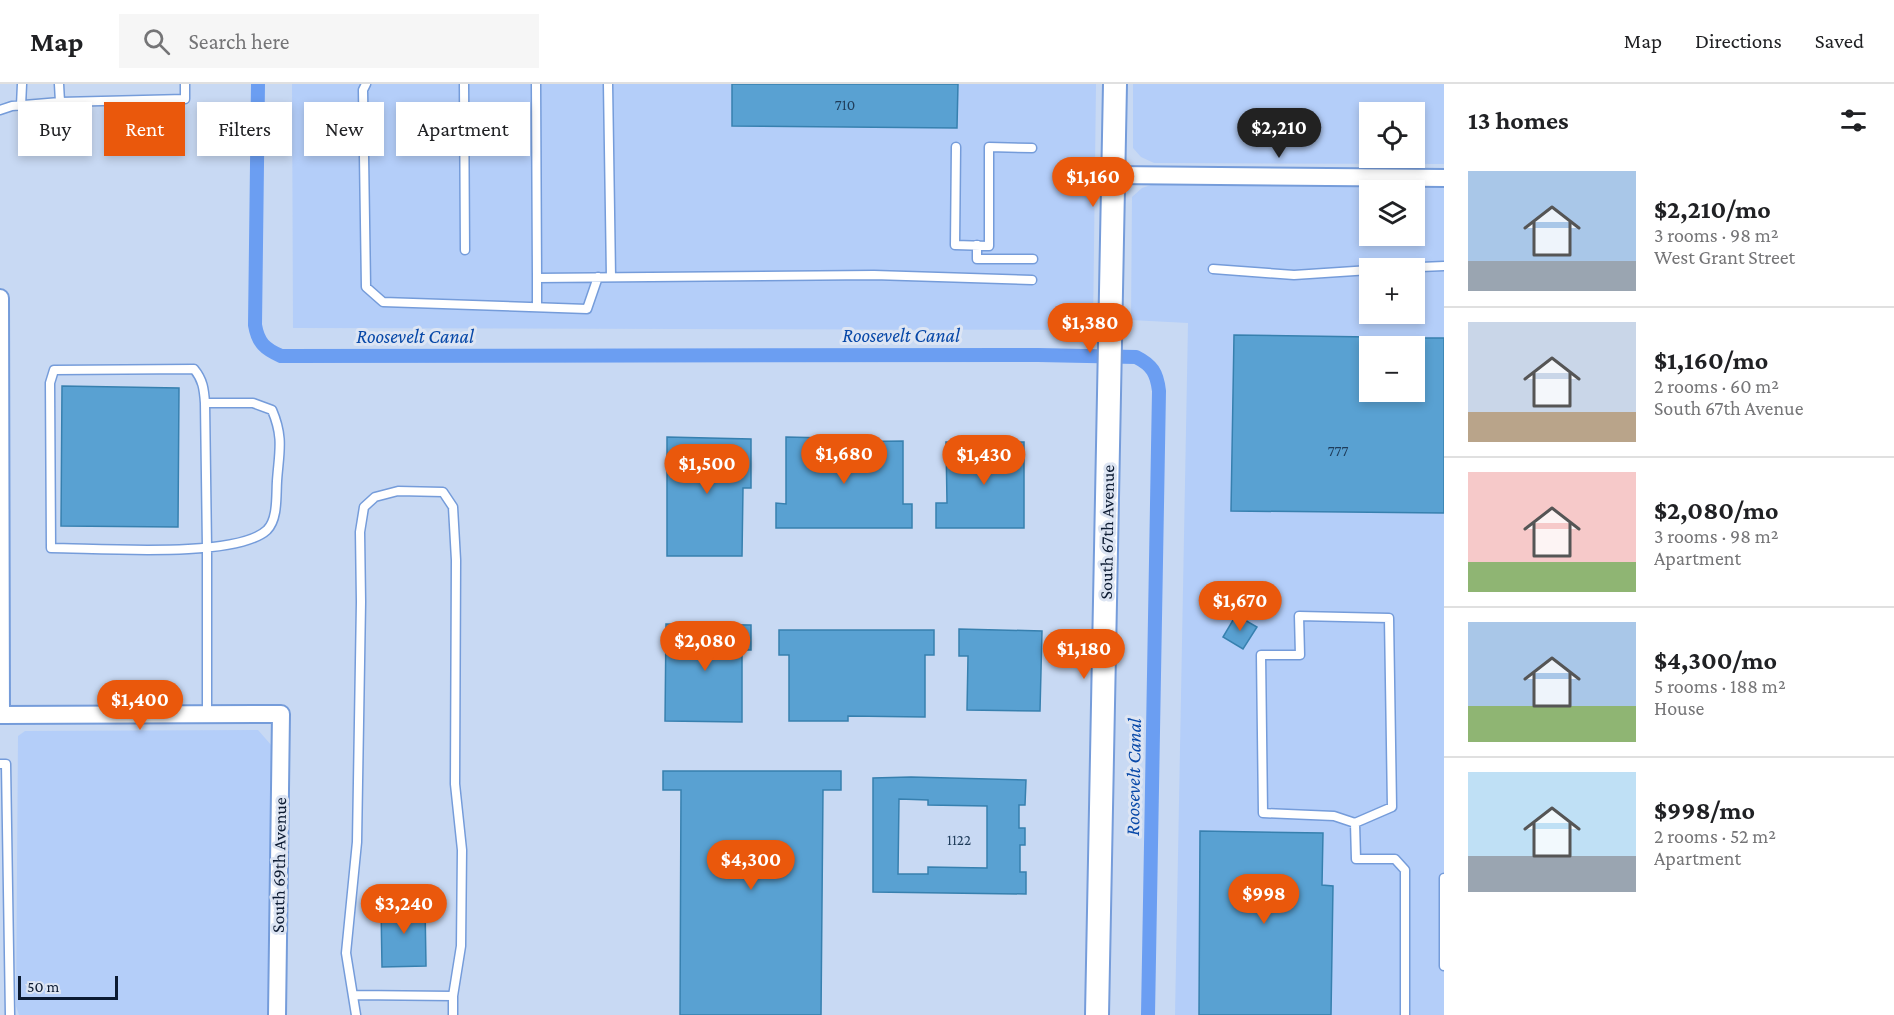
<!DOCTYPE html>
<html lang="en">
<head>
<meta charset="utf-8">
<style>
	body { margin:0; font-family:"Crimson Pro",serif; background:#f6f6f6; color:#202124; height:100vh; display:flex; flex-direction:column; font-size:22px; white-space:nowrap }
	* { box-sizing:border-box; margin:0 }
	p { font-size:20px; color:#757577 }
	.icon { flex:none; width:33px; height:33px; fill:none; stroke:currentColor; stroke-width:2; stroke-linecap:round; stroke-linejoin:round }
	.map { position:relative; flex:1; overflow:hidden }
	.details { display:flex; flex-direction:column; background:#fff; width:450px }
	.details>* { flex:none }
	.banner { position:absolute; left:18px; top:18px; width:570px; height:54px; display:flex; gap:12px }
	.tools { position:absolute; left:1359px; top:18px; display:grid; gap:12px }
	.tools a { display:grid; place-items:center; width:66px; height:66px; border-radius:0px; background:#fff; box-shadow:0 3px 9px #0003; font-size:30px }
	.scale { position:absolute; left:18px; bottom:15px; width:100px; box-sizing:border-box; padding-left:6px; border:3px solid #0c1b32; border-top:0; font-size:16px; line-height:21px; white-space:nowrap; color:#0c1b32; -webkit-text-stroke:4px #dde5f3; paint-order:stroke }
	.price { position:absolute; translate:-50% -51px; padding:0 14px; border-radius:21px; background:#ea580c; color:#fff; font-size:20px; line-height:39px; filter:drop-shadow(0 2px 3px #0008) }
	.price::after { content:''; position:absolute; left:50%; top:36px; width:18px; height:14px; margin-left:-9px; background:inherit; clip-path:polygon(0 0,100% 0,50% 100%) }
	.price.selected { background:#222; color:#fff }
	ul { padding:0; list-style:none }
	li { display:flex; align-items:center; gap:18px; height:150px; padding:0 24px }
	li+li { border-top:2px solid #e0e0e0 }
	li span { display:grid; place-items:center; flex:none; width:168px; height:120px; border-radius:0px; color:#555 }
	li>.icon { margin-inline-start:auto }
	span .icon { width:72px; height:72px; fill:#fffc; stroke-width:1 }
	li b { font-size:26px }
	h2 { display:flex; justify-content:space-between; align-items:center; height:72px; padding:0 24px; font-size:26px }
	.pill { padding:0 21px; border-radius:0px; background:#fff; box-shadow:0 3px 9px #0003; font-size:21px; line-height:54px }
	.pill.selected { background:#ea580c; color:#fff }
	header { display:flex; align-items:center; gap:36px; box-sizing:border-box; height:84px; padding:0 30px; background:#fff; border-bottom:2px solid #e0e0e0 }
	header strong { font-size:28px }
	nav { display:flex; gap:33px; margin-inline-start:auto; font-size:21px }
	.search { width:420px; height:54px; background:#f6f6f6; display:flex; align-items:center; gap:15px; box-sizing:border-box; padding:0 21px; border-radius:0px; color:#757577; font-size:22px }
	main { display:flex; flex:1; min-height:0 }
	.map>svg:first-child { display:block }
	.built { fill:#b4cef9; fill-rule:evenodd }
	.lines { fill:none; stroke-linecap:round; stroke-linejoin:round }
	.canal { stroke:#6b9ef2; stroke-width:14 }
	.building { fill:#59a1d2; stroke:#3780af; stroke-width:1.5; fill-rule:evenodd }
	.lane-casing { stroke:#759cda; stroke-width:11 }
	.street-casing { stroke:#759cda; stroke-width:20 }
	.secondary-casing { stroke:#759cda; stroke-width:26 }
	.lane { stroke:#fff; stroke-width:8 }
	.street { stroke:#fff; stroke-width:16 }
	.secondary { stroke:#fff; stroke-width:22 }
	.labels { text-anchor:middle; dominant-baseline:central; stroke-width:6; stroke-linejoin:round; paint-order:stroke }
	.number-label { font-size:15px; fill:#1f3c5a }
	.street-label { font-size:18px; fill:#0c1b32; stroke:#dde5f3 }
	.water-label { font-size:20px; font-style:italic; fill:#0748a8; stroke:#dde5f3 }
</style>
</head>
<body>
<header>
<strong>Map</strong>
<div class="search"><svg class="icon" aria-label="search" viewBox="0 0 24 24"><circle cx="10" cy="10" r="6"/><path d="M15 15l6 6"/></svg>Search here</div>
<nav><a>Map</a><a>Directions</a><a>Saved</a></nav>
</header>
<main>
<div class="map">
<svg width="1444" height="931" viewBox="0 0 1444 931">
	<rect width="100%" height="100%" fill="#c8d9f3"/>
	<path class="built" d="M292 0H1096L1093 246 293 244Z
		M1133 0H1444V80L1154 79 1141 73 1133 64ZM1414 28V74H1370V28Z
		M1151 101 1444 104V931H1175L1188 239 1131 236 1132 113 1142 104ZM1370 106H1414V152H1370ZM1370 184H1414V230H1370ZM1370 262H1414V308H1370Z
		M258 646 272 662 268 931H19L16 922 18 652 25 647Z"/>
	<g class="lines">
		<path class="canal" d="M258 0 255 241C258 259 265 265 281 272L1038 271 1136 273C1152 281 1157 289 1159 307L1148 931"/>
	</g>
	<path class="building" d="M732 0H958L957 44 732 42Z
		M1234 251 1370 253V308H1414V254H1444V429L1231 427Z
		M62 302 179 304 178 443 61 442Z
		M667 353 751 355V404H743L742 472H667Z
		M786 353 828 354V358L903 357V420H912V444H776V419L786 420Z
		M946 358H1024V444H936V419H947Z
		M1236 531 1257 543 1243 565 1223 553Z
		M666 540 751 541V566H742V638L665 637Z
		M959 545 1042 547 1040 627 967 626 968 572H959Z
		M779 546H934V571H925V633L848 632V637H789V571H779Z
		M663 687H841V706H823L821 931H680L681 706H663Z
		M911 693 1026 696 1025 721H1019V744H1025V761H1020V788H1026V810L873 808V694ZM899 715 928 716V721L987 722V784L928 783V790H898Z
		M1200 747 1323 749 1322 801 1333 802 1331 931H1199Z
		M425 820 426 882 382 883 381 821Z"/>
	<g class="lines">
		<defs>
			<path id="lane" d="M59 0 60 18
				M366 0 363 6 366 203 383 218 587 225 598 193
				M464 0 465 166
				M536 0 537 194 874 191 1032 196
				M608 0 611 193
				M21 22 22 0
				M0 26 12 22 60 18 185 15V0
				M956 63 955 161 989 162V63L1032 64
				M977 161V175H1033
				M1397 184 1444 182
				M1213 185 1294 191 1370 186
				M537 194V223
				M205 319H253L272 326C284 354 279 368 277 397 276 412 278 435 267 446 236 475 97 464 51 464L50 299 54 286 194 285C203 296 204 305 205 319L207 464V630
				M0 680H6L10 931
				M1355 739 1392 723 1389 534 1299 532 1300 571H1261L1263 729 1334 732 1355 739 1356 775H1395L1405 786V931
				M1444 794V882
				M354 911 453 912 461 862 462 766 455 700 456 476 453 423 443 408 398 407 375 413 364 423 360 448 361 518 357 758 346 869 356 931
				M453 931V912"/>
			<path id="street" d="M1114 91 1444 94
				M0 214 1 631
				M0 631 281 630 277 931"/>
			<path id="secondary" d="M1097 931 1115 0"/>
		</defs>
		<use href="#lane" class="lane-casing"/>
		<use href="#street" class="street-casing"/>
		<use href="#secondary" class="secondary-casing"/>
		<use href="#lane" class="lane"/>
		<use href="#street" class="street"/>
		<use href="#secondary" class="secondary"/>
	</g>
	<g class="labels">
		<g class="number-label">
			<text x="845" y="21">710</text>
			<text x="1338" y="367">777</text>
			<text x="959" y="756">1122</text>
		</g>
		<g class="street-label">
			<text transform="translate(1107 448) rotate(-89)">South 67th Avenue</text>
			<text transform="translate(279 781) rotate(-89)">South 69th Avenue</text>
		</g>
		<g class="water-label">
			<text x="901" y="251">Roosevelt Canal</text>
			<text x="415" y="252">Roosevelt Canal</text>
			<text transform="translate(1133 693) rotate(-89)">Roosevelt Canal</text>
		</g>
	</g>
</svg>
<div class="tools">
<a><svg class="icon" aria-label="locate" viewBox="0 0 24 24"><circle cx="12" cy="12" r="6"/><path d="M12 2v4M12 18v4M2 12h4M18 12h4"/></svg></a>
<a><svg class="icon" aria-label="layers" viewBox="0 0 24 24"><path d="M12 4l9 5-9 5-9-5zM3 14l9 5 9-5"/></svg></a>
<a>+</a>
<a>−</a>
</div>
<div class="scale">50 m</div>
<b class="price selected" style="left:1279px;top:75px">$2,210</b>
<b class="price" style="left:1093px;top:124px">$1,160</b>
<b class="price" style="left:1090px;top:270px">$1,380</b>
<b class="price" style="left:844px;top:401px">$1,680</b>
<b class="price" style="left:984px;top:402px">$1,430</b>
<b class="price" style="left:707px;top:411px">$1,500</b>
<b class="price" style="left:1240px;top:548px">$1,670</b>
<b class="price" style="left:705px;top:588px">$2,080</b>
<b class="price" style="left:1084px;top:596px">$1,180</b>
<b class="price" style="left:140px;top:647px">$1,400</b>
<b class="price" style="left:751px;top:807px">$4,300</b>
<b class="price" style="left:1264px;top:841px">$998</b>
<b class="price" style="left:404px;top:851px">$3,240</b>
<div class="banner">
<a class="pill">Buy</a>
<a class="pill selected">Rent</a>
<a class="pill">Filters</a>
<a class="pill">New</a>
<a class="pill">Apartment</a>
</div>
</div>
<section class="details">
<h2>13 homes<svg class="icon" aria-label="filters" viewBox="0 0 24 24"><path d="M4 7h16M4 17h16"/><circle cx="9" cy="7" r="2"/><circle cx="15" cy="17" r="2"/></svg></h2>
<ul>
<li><span style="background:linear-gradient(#a9c7e8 75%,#9aa5b1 0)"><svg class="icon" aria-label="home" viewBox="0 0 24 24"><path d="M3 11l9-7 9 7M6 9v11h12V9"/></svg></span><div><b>$2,210/mo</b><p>3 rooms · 98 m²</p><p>West Grant Street</p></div></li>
<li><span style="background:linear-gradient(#c9d6e8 75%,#b9a48a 0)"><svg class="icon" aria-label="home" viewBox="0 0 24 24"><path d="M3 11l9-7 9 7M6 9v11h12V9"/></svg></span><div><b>$1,160/mo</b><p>2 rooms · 60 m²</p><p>South 67th Avenue</p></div></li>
<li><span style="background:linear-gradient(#f6c9c9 75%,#8fb573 0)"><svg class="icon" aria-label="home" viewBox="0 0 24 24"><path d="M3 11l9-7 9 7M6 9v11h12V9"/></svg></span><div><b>$2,080/mo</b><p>3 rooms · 98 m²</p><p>Apartment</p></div></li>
<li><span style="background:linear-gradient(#a9c7e8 70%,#8fb573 0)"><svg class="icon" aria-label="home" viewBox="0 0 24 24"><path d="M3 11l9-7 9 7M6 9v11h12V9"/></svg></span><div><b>$4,300/mo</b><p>5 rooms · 188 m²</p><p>House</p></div></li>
<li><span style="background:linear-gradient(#bfe0f5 70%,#9aa5b1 0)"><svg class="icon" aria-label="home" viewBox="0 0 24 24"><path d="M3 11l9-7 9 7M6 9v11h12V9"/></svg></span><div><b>$998/mo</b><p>2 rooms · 52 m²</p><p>Apartment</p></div></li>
</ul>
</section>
</main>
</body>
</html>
